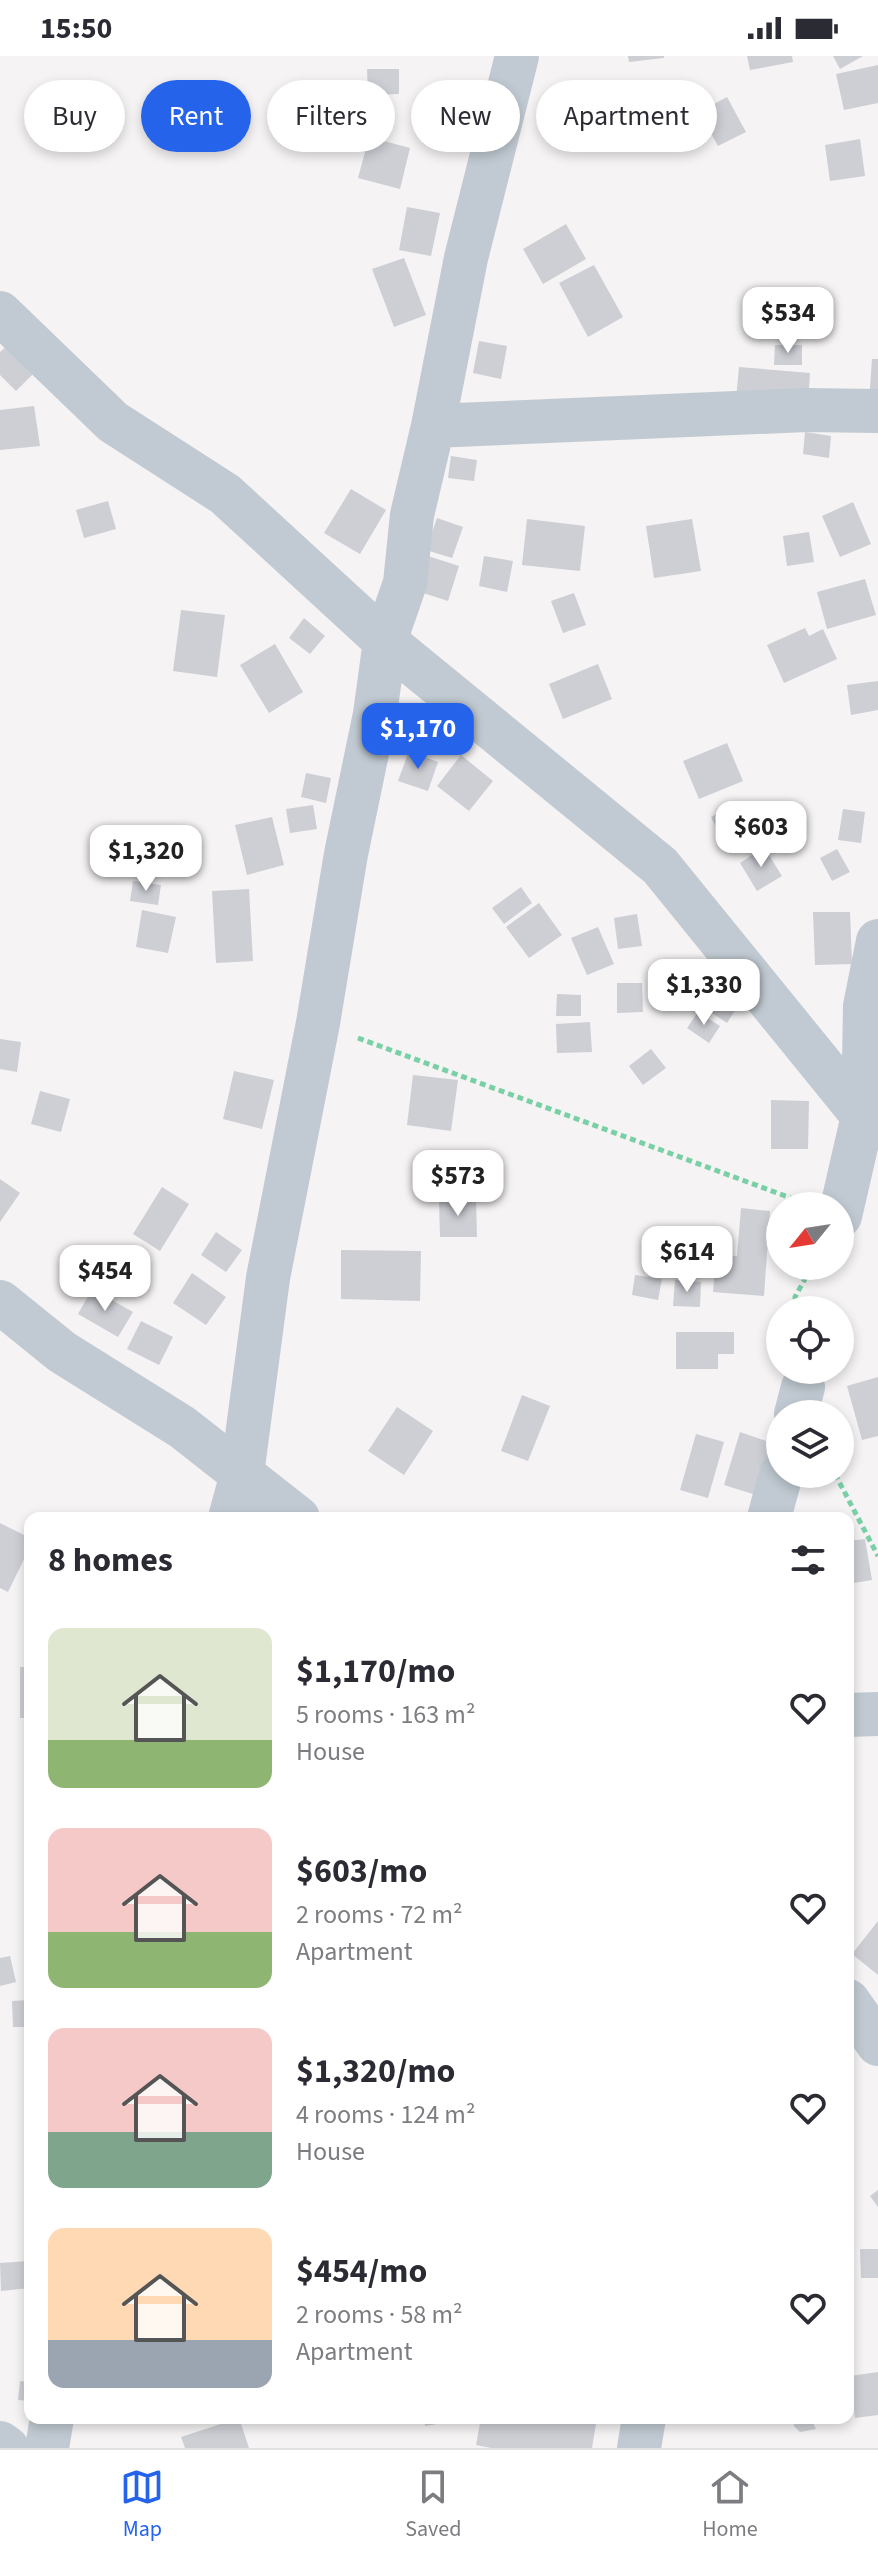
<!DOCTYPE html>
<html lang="en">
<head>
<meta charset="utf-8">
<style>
	body { margin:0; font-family:"Source Sans 3",sans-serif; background:#f7f7f7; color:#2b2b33; height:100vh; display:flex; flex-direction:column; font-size:30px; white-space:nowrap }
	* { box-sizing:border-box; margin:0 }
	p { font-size:26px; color:#7c7c81 }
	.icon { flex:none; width:44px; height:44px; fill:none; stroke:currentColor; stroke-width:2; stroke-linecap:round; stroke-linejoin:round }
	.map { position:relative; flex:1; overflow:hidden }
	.sheet { position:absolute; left:24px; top:1456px; width:830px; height:912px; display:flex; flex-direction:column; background:#fff; border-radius:16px; box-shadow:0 4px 12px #0003 }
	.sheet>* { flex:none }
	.hud { position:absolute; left:24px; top:24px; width:830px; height:72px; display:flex; gap:16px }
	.needle { width:52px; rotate:240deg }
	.tools { position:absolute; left:766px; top:1136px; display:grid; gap:16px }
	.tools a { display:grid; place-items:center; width:88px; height:88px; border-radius:50%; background:#fff; box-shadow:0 4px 12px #0003; font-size:40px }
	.price { position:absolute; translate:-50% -68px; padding:0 18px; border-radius:16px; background:#fff; color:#222; font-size:26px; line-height:52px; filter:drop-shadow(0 2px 4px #0008) }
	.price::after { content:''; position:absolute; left:50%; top:48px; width:24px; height:18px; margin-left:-12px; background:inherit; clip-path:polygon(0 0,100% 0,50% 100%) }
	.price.selected { background:#2563eb; color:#fff }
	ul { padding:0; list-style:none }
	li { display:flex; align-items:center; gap:24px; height:200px; padding:0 24px }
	li span { display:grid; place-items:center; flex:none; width:224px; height:160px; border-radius:16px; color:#555 }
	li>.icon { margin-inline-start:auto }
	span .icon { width:96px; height:96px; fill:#fffc; stroke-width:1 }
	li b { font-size:34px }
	h2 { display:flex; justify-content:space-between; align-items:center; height:96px; padding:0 24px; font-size:34px }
	.tag { padding:0 28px; border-radius:36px; background:#fff; box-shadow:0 4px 12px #0003; font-size:28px; line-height:72px }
	.tag.selected { background:#2563eb; color:#fff }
	.status { display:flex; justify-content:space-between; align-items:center; height:56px; padding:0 40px; background:#fff; direction:ltr }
	.status svg { height:22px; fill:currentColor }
	.dock { display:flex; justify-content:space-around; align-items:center; height:112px; border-top:2px solid #e1e1e2; background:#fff; font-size:22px; color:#7c7c81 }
	.dock a { display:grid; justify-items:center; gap:4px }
	.dock .selected { color:#2563eb }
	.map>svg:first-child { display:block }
	.building { fill:#cdcfd5 }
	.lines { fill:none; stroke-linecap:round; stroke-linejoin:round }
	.path { stroke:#7ad0a6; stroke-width:5; stroke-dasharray:6 4; stroke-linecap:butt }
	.minor { stroke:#c1cad2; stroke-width:44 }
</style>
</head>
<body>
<div class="status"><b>15:50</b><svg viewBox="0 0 49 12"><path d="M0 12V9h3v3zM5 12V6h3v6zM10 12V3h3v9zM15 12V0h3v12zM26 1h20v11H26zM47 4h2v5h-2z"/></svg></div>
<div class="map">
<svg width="878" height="2392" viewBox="0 0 878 2392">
	<rect width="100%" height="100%" fill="#f5f3f3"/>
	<path class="building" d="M628 0H664V2L629 6Z
		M747 0H792L793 6 750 14Z
		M833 0H863L840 13Z
		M878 9V47L844 54 836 18Z
		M367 13H399V38L368 39Z
		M727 41 746 76 718 90 699 56Z
		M434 47 462 53 457 80 429 75Z
		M369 81 410 92 400 133 358 122Z
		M860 83 865 120 830 125 825 89Z
		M407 151 440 157 431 200 399 194Z
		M566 168 586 203 543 228 523 193Z
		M404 202 426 259 394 271 372 213Z
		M594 209 623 261 588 281 559 227Z
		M479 285 507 290 501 323 473 317Z
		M9 288 36 315 16 335 0 319V296Z
		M775 289H802V309H774Z
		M872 303H878V347L869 346Z
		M739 311 810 317 808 348 736 343Z
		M34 350 40 390 0 394V354Z
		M805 376 831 380 829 402 803 398Z
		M451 400 477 404 474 425 448 422Z
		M351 433 386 454 360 498 324 477Z
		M108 445 116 473 84 482 76 454Z
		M853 446 871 488 840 501 822 460Z
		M437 462 463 471 452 502 426 494Z
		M527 463 585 470 580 515 522 509Z
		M692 463 701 515 654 522 646 470Z
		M809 476 814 506 787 510 783 480Z
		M428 500 459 510 448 545 417 535Z
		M484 500 513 505 507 536 479 530Z
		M865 523 876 559 827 573 817 536Z
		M574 537 586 569 563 577 551 545Z
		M181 554 225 559 217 621 173 615Z
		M304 562 325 580 310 598 289 582Z
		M805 572 809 580 823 573 837 603 784 627 767 589Z
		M275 588 303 636 269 657 240 609Z
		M598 608 612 643 563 663 549 628Z
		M878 625V654L851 659 847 629Z
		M727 687 743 725 699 743 683 705Z
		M409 695 438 706 428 735 398 725Z
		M461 699 493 725 469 755 437 730Z
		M306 717 331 722 326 747 301 741Z
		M740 745 760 781 730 798 711 761Z
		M313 749 317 773 290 777 286 753Z
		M843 753 865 756 861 787 838 784Z
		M272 761 284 809 247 819 235 769Z
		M764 791 782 820 757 835 740 807Z
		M837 793 850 816 832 825 820 802Z
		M133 825 161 829 158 849 130 845Z
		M521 831 532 847 504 868 492 852Z
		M249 833 253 905 216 907 212 835Z
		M539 847 562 879 529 902 506 871Z
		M142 854 176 861 168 897 136 891Z
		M813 856H850L852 908 815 909Z
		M637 858 642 890 618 893 614 862Z
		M598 871 614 908 587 919 571 882Z
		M617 927H642L643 956 617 957Z
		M710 931 738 950 727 967 699 948Z
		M557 938 581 939V960H556Z
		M698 956 720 970 709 987 687 972Z
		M590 966 592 996 557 997 556 968Z
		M0 983 21 986 17 1016 0 1013Z
		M651 993 666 1012 643 1029 629 1010Z
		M234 1015 274 1024 262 1073 223 1063Z
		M413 1019 458 1024 451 1075 407 1069Z
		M40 1035 70 1043 61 1076 31 1068Z
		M771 1044 809 1045 808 1093H771Z
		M0 1123 20 1137 0 1166Z
		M162 1131 189 1148 160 1195 133 1178Z
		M476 1143 477 1181H440L439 1144Z
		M741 1152 770 1155 764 1240 713 1236 716 1199 737 1200Z
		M216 1176 242 1194 226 1216 201 1199Z
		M341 1194 421 1195 420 1245 341 1243Z
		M192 1217 226 1241 206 1269 173 1247Z
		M635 1219 662 1223 658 1244 632 1239Z
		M675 1224 701 1226 700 1251 673 1250Z
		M92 1233 133 1256 118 1281 78 1258Z
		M141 1265 173 1281 159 1309 127 1293Z
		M676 1276H734V1298H718V1313H676Z
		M878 1321V1380L862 1384 847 1330Z
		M522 1339 550 1350 528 1405 501 1395Z
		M397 1351 433 1375 404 1419 368 1395Z
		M740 1376 772 1387 756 1439 724 1429Z
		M696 1378 724 1386 708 1442 680 1434Z
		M0 1467 30 1482V1491L8 1536 0 1532Z
		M865 1483 872 1524 848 1528V1485Z
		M20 1611H30V1662H20Z
		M878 1865V1919L852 1898Z
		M10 1900 16 1926 0 1930V1902Z
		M30 1944V1971H13L12 1945Z
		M878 2134V2151L870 2140Z
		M860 2193H878V2222H861Z
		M30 2205V2232L1 2235 0 2207Z
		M878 2316V2359L855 2362 850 2320Z
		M20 2325 30 2326V2345L18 2344Z
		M239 2362 249 2392H185L181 2381Z
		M424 2362H454V2365L425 2370Z
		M481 2362H597L592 2392H491L476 2389Z
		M807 2362H811L816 2373 800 2376 793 2369Z"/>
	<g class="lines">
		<path class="path" d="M358 982 799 1145
			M796 1254 795 1241 812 1210
			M835 1418 878 1500"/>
		<path class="minor" d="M0 257 113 366 225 438 385 585 660 810 863 1060 878 1072
			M433 370 466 202 517 0
			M863 1060 865 950 878 885
			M840 1160 863 1060 878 1061
			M0 1246 62 1296 182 1371 298 1462
			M796 1358 803 1331
			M230 1462 242 1418 268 1222 318 967 346 798 375 658 385 585 405 527 412 459 433 370 806 354 878 355
			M769 1462 781 1418
			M848 1659 878 1658
			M848 1945 878 1988
			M0 2387 7 2392
			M47 2392 52 2362
			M639 2392 644 2362"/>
	</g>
</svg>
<div class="tools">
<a><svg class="needle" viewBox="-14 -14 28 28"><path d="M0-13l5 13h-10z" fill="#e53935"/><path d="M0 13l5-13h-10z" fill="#7c7c81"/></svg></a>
<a><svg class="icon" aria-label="locate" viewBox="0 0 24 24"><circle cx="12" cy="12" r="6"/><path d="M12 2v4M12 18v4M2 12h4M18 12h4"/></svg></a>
<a><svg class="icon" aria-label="layers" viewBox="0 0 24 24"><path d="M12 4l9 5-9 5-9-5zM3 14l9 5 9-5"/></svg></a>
</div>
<b class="price" style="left:788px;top:299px">$534</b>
<b class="price selected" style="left:418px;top:715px">$1,170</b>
<b class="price" style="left:761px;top:813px">$603</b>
<b class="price" style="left:146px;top:837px">$1,320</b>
<b class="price" style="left:704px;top:971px">$1,330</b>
<b class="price" style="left:458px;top:1162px">$573</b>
<b class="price" style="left:687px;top:1238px">$614</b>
<b class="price" style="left:105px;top:1257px">$454</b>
<div class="hud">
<a class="tag">Buy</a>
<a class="tag selected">Rent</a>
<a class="tag">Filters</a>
<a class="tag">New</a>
<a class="tag">Apartment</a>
</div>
<section class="sheet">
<h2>8 homes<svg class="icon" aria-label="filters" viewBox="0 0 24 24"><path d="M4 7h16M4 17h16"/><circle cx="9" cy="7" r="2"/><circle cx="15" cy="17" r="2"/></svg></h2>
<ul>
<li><span style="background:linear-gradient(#dfe7d0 70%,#8fb573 0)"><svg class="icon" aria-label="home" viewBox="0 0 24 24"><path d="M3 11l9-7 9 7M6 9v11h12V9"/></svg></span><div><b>$1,170/mo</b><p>5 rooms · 163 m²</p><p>House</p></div><svg class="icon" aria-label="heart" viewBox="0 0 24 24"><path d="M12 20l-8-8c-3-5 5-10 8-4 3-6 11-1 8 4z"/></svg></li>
<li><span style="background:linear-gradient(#f6c9c9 65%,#8fb573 0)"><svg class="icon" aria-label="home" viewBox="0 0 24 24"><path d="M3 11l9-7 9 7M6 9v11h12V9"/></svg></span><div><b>$603/mo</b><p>2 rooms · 72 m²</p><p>Apartment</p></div><svg class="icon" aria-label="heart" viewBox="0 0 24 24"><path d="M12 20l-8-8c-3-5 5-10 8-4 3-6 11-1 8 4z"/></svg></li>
<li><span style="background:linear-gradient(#f6c9c9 65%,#7fa58c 0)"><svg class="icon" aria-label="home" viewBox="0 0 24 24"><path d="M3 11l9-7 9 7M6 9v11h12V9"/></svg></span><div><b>$1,320/mo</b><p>4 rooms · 124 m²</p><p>House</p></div><svg class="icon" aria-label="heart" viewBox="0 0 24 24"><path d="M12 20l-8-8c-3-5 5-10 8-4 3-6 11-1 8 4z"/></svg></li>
<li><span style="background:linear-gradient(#ffd9b3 70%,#9aa5b1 0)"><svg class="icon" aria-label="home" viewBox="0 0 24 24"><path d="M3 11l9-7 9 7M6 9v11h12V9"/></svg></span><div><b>$454/mo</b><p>2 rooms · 58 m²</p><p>Apartment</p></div><svg class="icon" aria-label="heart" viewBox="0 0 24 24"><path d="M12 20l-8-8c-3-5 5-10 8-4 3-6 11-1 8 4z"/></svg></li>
</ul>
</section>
</div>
<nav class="dock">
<a class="selected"><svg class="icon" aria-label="map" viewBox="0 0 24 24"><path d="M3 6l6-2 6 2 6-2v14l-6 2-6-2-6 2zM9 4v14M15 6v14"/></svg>Map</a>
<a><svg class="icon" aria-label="saved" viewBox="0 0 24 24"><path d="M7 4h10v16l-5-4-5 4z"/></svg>Saved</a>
<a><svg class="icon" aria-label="home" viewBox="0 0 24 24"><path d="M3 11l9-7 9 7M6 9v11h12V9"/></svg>Home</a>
</nav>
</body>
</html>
